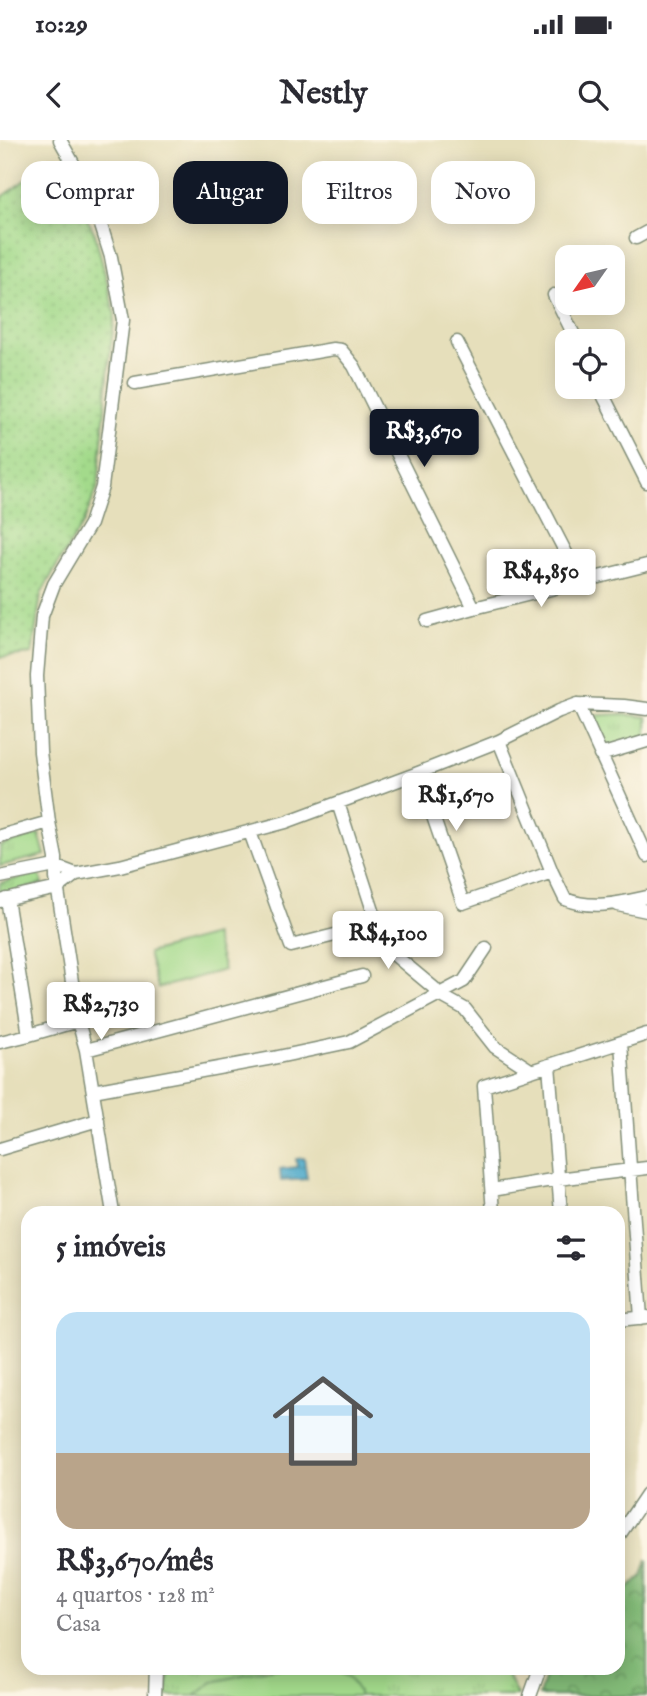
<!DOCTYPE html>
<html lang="pt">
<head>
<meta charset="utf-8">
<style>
	body { margin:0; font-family:"IM FELL English",serif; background:#f2f2f3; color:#2b2b33; height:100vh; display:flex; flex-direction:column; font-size:26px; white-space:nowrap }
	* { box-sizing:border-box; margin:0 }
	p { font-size:23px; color:#7c7c81 }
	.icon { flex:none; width:38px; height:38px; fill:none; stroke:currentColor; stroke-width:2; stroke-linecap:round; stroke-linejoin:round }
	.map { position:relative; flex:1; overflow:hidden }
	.drawer { position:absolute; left:21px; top:1066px; width:604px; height:469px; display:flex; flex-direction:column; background:#fff; border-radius:21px; box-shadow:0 4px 18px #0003 }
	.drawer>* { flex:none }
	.hud { position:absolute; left:21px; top:21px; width:606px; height:63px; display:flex; gap:14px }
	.needle { width:46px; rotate:236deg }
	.buttons { position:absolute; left:555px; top:105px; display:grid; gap:14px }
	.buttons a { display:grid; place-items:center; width:70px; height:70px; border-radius:14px; background:#fff; box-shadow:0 4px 18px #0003; font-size:35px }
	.price { position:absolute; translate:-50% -60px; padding:0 16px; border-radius:7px; background:#fff; color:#222; font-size:23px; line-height:46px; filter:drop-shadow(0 2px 4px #0008) }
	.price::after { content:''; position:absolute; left:50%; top:42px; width:21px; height:16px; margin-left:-10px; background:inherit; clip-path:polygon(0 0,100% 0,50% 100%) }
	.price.current { background:#111827; color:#fff }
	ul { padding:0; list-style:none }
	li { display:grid; align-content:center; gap:14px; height:371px; padding:0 35px }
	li+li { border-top:2px solid #e1e1e2 }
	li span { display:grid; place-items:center; height:217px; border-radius:21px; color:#555 }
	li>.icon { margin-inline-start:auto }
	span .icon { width:126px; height:126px; fill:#fffc; stroke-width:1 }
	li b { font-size:30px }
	h2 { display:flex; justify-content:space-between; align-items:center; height:84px; padding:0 35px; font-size:30px }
	.tag { padding:0 24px; border-radius:21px; background:#fff; box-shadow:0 4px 18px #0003; font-size:24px; line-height:63px }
	.tag.current { background:#111827; color:#fff }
	.status { display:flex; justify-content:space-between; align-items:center; height:49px; padding:0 35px; background:#fff; direction:ltr }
	.status svg { height:19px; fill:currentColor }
	header { display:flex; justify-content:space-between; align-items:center; height:91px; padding:0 35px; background:#fff; font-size:32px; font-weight:700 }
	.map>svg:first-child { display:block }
	.grass { fill:url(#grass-dots); stroke:#618c60; stroke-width:2 }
	.forest { fill:url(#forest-crowns); stroke:#507c56; stroke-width:2 }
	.park { fill:url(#park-tufts); stroke:#618c60; stroke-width:2 }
	.pitch { fill:#a3da8b; stroke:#618c60; stroke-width:2 }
	.water { fill:url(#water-waves); stroke:#35737f; stroke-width:2 }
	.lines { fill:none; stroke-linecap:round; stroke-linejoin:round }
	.minor-casing { stroke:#828e78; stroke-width:15 }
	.minor { stroke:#fff; stroke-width:12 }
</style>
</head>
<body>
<div class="status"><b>10:29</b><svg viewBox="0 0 49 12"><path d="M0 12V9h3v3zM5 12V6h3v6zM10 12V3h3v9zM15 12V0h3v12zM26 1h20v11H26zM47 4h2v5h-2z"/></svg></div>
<header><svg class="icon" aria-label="back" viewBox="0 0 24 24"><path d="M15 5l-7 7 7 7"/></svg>Nestly<svg class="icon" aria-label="search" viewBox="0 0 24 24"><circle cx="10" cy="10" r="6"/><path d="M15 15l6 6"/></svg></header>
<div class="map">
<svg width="647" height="1556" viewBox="0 0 647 1556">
	<defs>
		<pattern id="grass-dots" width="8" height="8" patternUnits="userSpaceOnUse" patternTransform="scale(1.75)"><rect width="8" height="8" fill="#a3da8b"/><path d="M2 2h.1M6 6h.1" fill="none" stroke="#8cbc79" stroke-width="1.8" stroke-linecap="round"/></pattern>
		<pattern id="forest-crowns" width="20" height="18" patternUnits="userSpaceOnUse" patternTransform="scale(1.75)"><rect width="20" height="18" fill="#82ba77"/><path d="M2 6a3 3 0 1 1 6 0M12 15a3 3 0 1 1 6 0" fill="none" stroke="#6a9862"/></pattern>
		<pattern id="park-tufts" width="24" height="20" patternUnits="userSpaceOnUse" patternTransform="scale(1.75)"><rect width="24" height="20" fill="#a3da8b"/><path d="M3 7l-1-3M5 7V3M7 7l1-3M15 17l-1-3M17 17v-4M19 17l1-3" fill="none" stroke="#8cbc79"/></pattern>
		<pattern id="water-waves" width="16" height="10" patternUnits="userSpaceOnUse" patternTransform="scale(1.75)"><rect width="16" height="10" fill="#4ba9ca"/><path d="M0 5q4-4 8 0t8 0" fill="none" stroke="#3e8ba5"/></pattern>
	</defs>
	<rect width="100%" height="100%" fill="#fcf5e5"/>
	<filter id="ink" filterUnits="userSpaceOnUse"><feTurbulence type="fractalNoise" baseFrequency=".0143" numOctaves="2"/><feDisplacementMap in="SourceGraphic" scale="14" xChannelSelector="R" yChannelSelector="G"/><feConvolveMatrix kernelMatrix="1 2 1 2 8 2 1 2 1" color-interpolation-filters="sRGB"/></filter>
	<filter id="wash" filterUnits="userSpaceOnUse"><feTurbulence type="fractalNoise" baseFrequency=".00686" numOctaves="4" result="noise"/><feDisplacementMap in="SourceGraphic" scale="28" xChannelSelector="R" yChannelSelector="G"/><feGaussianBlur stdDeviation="1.57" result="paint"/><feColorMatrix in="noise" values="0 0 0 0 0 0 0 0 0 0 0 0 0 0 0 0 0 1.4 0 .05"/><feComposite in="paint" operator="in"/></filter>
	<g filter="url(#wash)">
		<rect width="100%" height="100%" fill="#e6dfbb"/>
		<path class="grass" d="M55 17 95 94 115 175 110 213 98 346 83 384 60 420 41 454 32 514 0 517V59Z"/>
		<path class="forest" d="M647 1420V1556H539L547 1528H582L587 1530 588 1528H618V1457L642 1437Z"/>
		<path class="park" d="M620 574 647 577V596L606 610 588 576Z
			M39 694 45 715 0 726V706Z
			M39 733 43 744 0 755V743Z
			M202 1528H504L517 1556H167L169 1534Z"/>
		<path class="pitch" d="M214 795 224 830 158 848 148 813Z
			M273 1528H332L348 1537 358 1551V1556H195L213 1542Z"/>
		<path class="water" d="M304 1018 307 1039 281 1041 280 1029 297 1027 296 1019Z"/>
	</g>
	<g filter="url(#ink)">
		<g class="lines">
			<defs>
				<path id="minor" d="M60 0 92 57 111 117 123 180 102 347 90 384 54 444 42 476 37 536 40 612 49 682 56 718V738L78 881 86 910 113 1073
					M636 98 647 92
					M554 155 577 201
					M457 202 581 442
					M135 243 333 209 341 210 354 226 474 468
					M599 247 647 342
					M427 481 474 468 647 425
					M578 564 647 716
					M499 601 552 732 565 759C592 770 620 763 647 757
					M600 615 647 601
					M418 633 463 763 552 732
					M250 692 291 806 375 785 377 783 338 663
					M0 696 49 682
					M0 737 55 726 76 734
					M7 759 29 895
					M0 761 58 748 76 734 120 726 286 682 418 633 499 601 559 571 578 564 624 566 647 569
					M618 765 647 771
					M375 785 392 813 434 848 438 854 465 869 495 907 532 931
					M0 902 29 895 78 881
					M621 903 641 1178
					M86 910 362 836
					M549 925 561 1073
					M93 951 273 918 349 902 464 841 486 808
					M0 1009 98 980
					M492 1050 558 1039 647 1028
					M493 1073 484 946 647 894
					M618 1180 647 1177
					M618 1397 647 1354
					M155 1556 156 1528
					M530 1556 540 1528"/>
			</defs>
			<use href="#minor" class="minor-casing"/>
			<use href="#minor" class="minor"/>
		</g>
	</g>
</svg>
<div class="buttons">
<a><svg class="needle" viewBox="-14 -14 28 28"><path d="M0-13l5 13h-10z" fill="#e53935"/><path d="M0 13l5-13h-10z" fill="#7c7c81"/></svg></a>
<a><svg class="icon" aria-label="locate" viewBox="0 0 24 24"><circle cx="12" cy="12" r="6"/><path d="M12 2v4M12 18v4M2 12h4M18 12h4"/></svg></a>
</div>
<b class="price current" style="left:424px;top:329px">R$3,670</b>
<b class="price" style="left:541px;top:469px">R$4,850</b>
<b class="price" style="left:456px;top:693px">R$1,670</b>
<b class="price" style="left:388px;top:831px">R$4,100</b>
<b class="price" style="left:101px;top:902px">R$2,730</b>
<div class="hud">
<a class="tag">Comprar</a>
<a class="tag current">Alugar</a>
<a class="tag">Filtros</a>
<a class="tag">Novo</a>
</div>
<section class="drawer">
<h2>5 imóveis<svg class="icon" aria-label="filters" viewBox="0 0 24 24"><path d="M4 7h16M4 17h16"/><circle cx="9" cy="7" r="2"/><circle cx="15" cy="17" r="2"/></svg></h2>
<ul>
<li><span style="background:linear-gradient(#bfe0f5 65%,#b9a48a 0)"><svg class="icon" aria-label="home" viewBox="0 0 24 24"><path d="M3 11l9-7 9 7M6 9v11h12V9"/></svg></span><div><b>R$3,670/mês</b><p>4 quartos · 128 m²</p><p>Casa</p></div></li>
</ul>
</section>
</div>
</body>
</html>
